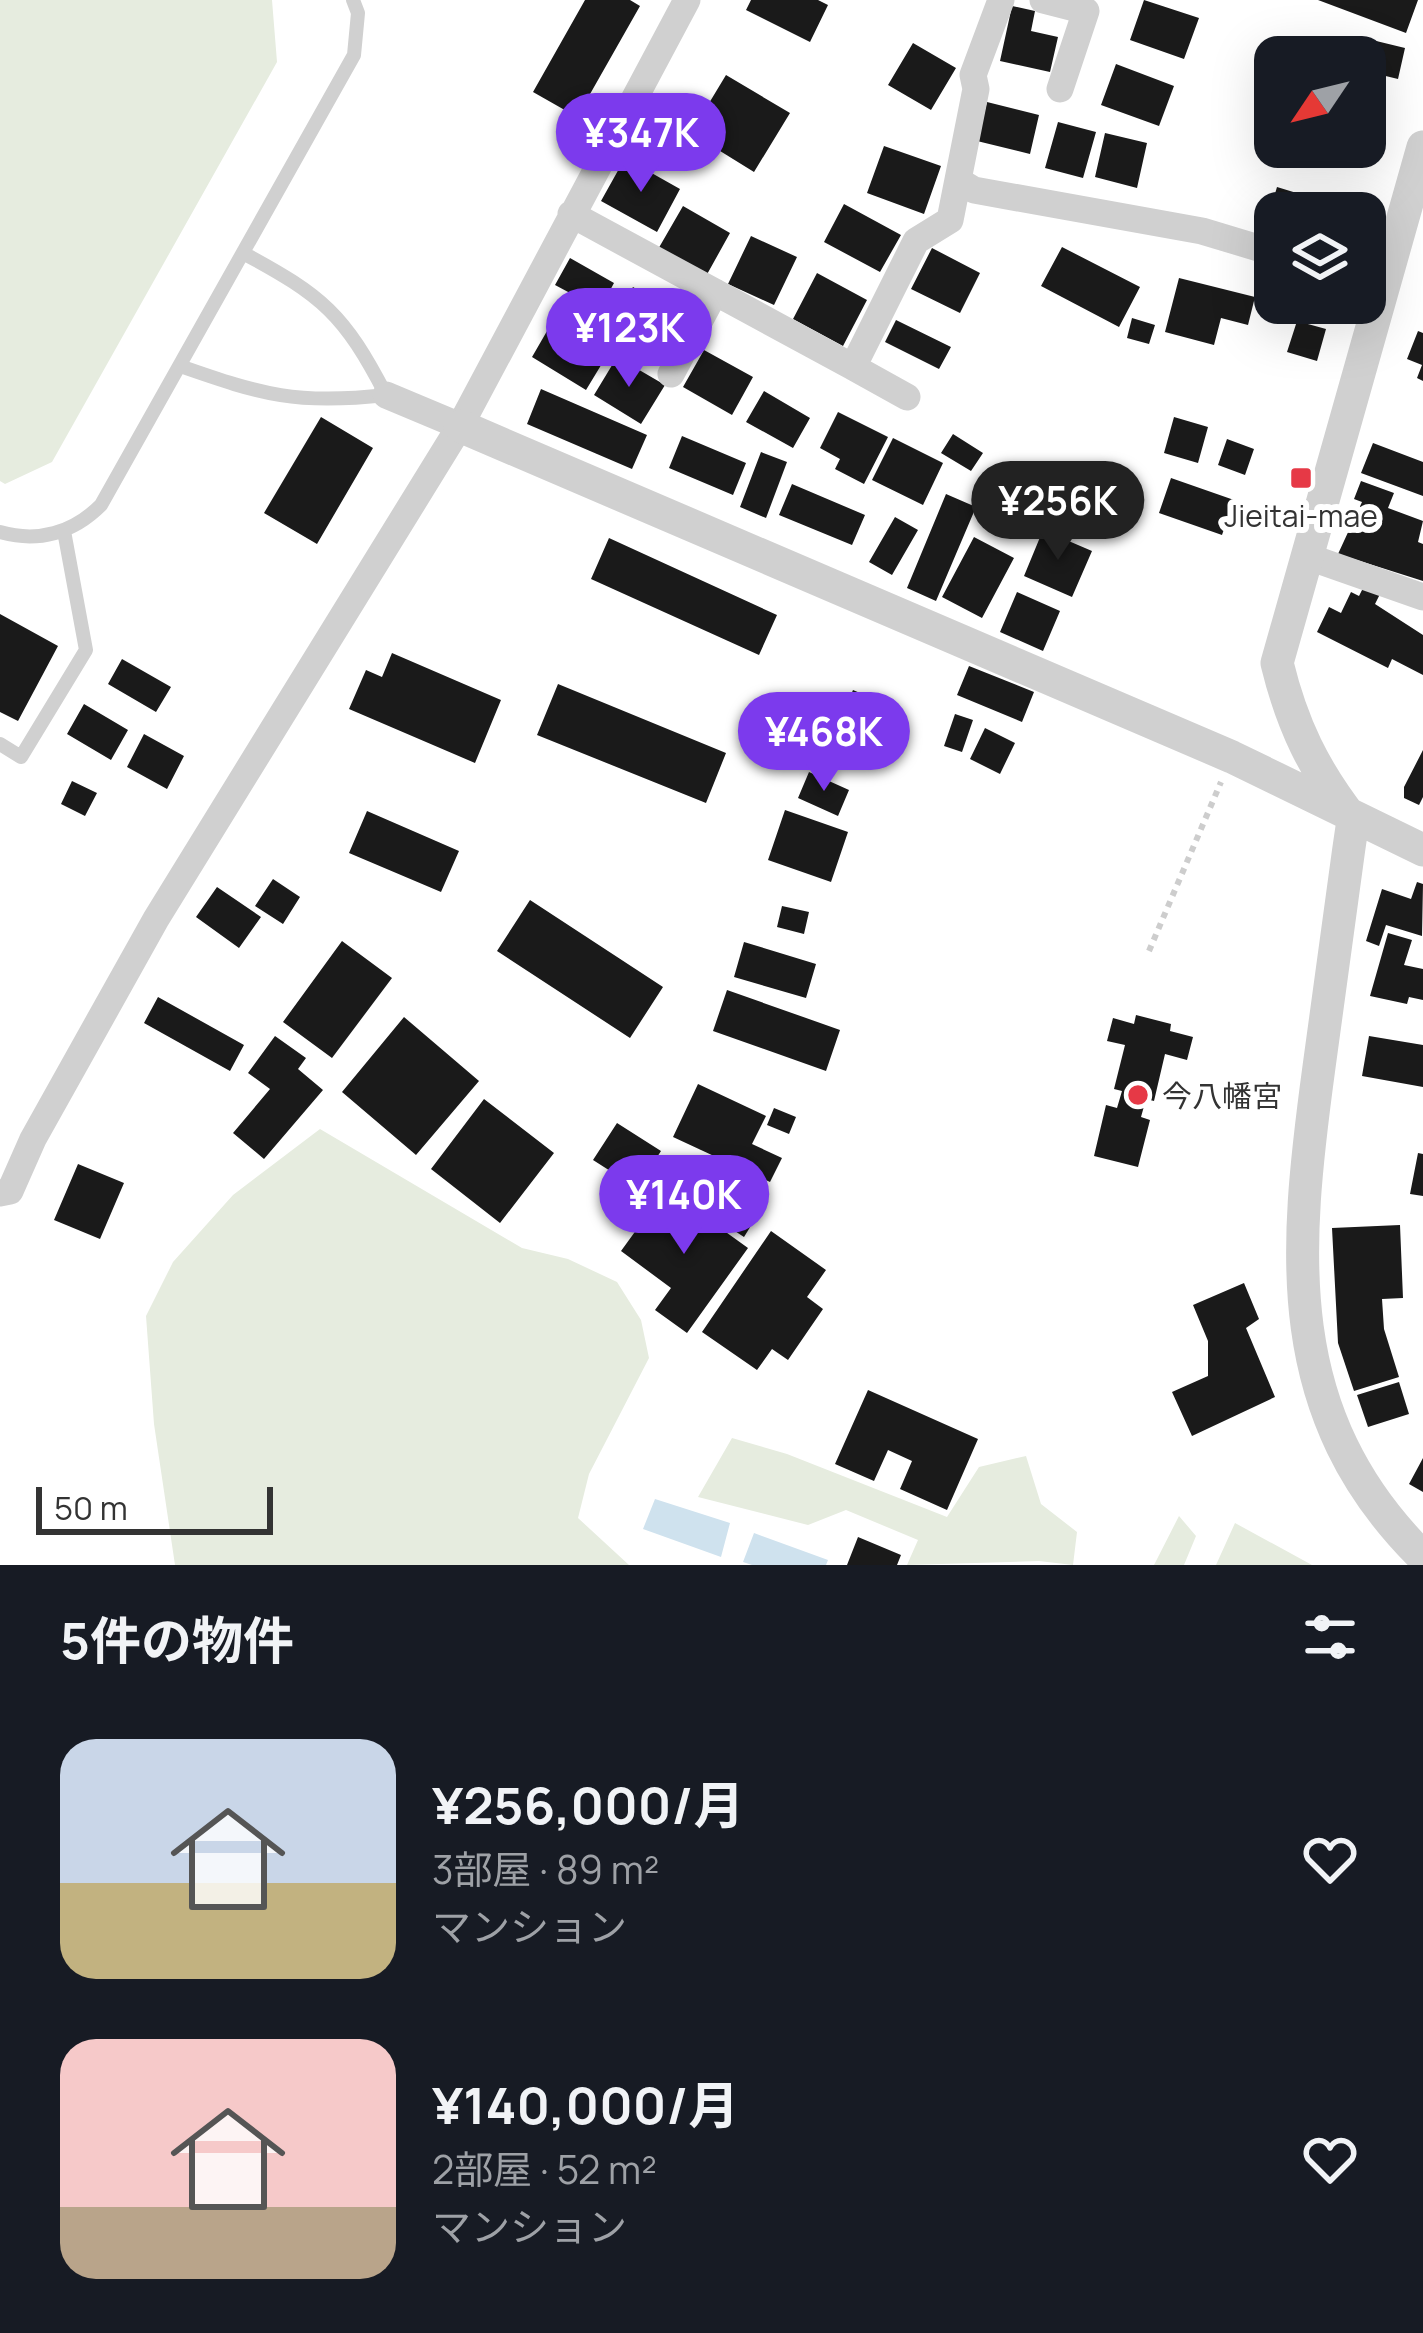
<!DOCTYPE html>
<html lang="ja">
<head>
<meta charset="utf-8">
<style>
	body { margin:0; font-family:Manrope,"Noto Sans JP",sans-serif; background:#242831; color:#f1f3f6; height:100vh; display:flex; flex-direction:column; font-size:45px; white-space:nowrap }
	* { box-sizing:border-box; margin:0 }
	p { font-size:39px; color:#9ea1a6 }
	.icon { flex:none; width:66px; height:66px; fill:none; stroke:currentColor; stroke-width:2; stroke-linecap:round; stroke-linejoin:round }
	.map { position:relative; height:1565px; overflow:hidden }
	.sheet { display:flex; flex-direction:column; background:#171b24; flex:1 }
	.sheet>* { flex:none }
	.needle { width:78px; rotate:235deg }
	.controls { position:absolute; left:1254px; top:36px; display:grid; gap:24px }
	.controls a { display:grid; place-items:center; width:132px; height:132px; border-radius:24px; background:#171b24; box-shadow:0 12px 48px #0002; font-size:60px }
	.scale { position:absolute; left:36px; bottom:30px; width:237px; box-sizing:border-box; padding-left:12px; border:6px solid #333; border-top:0; font-size:33px; line-height:42px; white-space:nowrap; color:#333; -webkit-text-stroke:9px #fff; paint-order:stroke }
	.price { position:absolute; translate:-50% -102px; padding:0 27px; border-radius:42px; background:#7c3aed; color:#fff; font-size:39px; line-height:78px; filter:drop-shadow(0 3px 6px #0008) }
	.price::after { content:''; position:absolute; left:50%; top:72px; width:36px; height:27px; margin-left:-18px; background:inherit; clip-path:polygon(0 0,100% 0,50% 100%) }
	.price.on { background:#222; color:#fff }
	ul { padding:0; list-style:none }
	li { display:flex; align-items:center; gap:36px; height:300px; padding:0 60px }
	li span { display:grid; place-items:center; flex:none; width:336px; height:240px; border-radius:36px; color:#555 }
	li>.icon { margin-inline-start:auto }
	span .icon { width:144px; height:144px; fill:#fffc; stroke-width:1 }
	li b { font-size:51px }
	h2 { display:flex; justify-content:space-between; align-items:center; height:144px; padding:0 60px; font-size:51px }
	.map>svg:first-child { display:block }
	.green { fill:#e6ecdf }
	.water { fill:#cfe2ee }
	.building { fill:#1a1a1a }
	.lines { fill:none; stroke-linecap:round; stroke-linejoin:round }
	.path { stroke:#cdcdcd; stroke-width:6; stroke-dasharray:6 6; stroke-linecap:butt }
	.service { stroke:#d0d0d0; stroke-width:14 }
	.minor { stroke:#d0d0d0; stroke-width:27 }
	.tertiary { stroke:#d0d0d0; stroke-width:33 }
	.poi-dot { fill:#e63946; stroke:#fff; stroke-width:4.5 }
	.labels { text-anchor:middle; dominant-baseline:central; stroke-width:12; stroke-linejoin:round; paint-order:stroke }
	.poi-label { font-size:30px; fill:#333; stroke:#fff }
</style>
</head>
<body>
<div class="map">
<svg width="1423" height="1565" viewBox="0 0 1423 1565">
	<rect width="100%" height="100%" fill="#fff"/>
	<path class="green" d="M0 0H272L277 62 52 462 5 484 0 481Z
		M320 1129 522 1248 568 1259 617 1282 641 1320 649 1358 589 1474 578 1518 629 1565H175L154 1424 146 1316 173 1262 233 1195Z
		M732 1438 787 1454 947 1517 979 1467 1026 1456 1041 1504 1077 1532 1073 1565 1039 1561 907 1565 918 1540 846 1510 808 1525 698 1497Z
		M1179 1516 1196 1536 1184 1565H1154Z
		M1235 1523 1312 1565H1216Z"/>
	<path class="water" d="M655 1499 730 1523 721 1557 643 1529Z
		M754 1533 828 1560 826 1565H752L743 1562Z"/>
	<path class="building" d="M585 0H630L640 6 577 117 533 92Z
		M751 0H818L828 5 810 42 746 10Z
		M1144 0 1199 18 1184 59 1130 40Z
		M1318 0H1418L1406 33Z
		M1012 6 1035 11 1031 31 1058 37 1050 72 1000 61Z
		M1368 39 1405 48 1398 79 1365 71Z
		M913 43 956 68 931 110 888 85Z
		M1116 64 1174 86 1159 126 1101 105Z
		M726 75 790 113 754 172 691 133Z
		M987 102 1039 115 1030 154 977 141Z
		M1058 122 1096 132 1083 178 1045 168Z
		M1105 133 1147 143 1137 188 1095 177Z
		M884 146 941 166 924 214 867 193Z
		M625 158 680 189 657 232 601 201Z
		M1277 187 1326 202 1322 213H1275V237L1263 234Z
		M844 204 901 235 880 272 824 242Z
		M683 206 730 233 705 278 657 251Z
		M751 236 797 257 774 305 728 284Z
		M1062 247 1140 287 1119 327 1041 286Z
		M932 248 980 273 960 313 911 289Z
		M570 258 614 283 600 309 555 285Z
		M817 273 867 300 843 346 793 319Z
		M1179 278 1255 297 1248 325 1221 318 1214 345 1165 332Z
		M633 287 684 318 663 352 612 321Z
		M1132 318 1155 325 1149 344 1127 338Z
		M554 319 609 352 586 390 532 357Z
		M896 320 951 347 939 369 885 342Z
		M1297 321 1326 329 1317 361 1287 352Z
		M1418 331 1423 333V381L1417 378 1422 365 1407 359Z
		M704 350 753 377 732 415 683 387Z
		M617 357 665 385 641 424 594 395Z
		M541 389 647 435 632 469 527 424Z
		M764 391 810 418 793 448 746 422Z
		M838 412 888 437 864 484 835 469 840 459 820 448Z
		M321 417 373 448 317 544 264 513Z
		M1174 417 1208 427 1198 463 1164 453Z
		M953 434 983 453 971 471 941 453Z
		M682 436 746 463 733 495 669 468Z
		M893 438 943 463 923 505 872 480Z
		M1227 439 1254 449 1245 475 1218 465Z
		M1373 443 1423 462V496L1361 473Z
		M761 452 787 462 766 518 740 507Z
		M1171 478 1234 500 1222 535 1159 513Z
		M1361 481 1394 493 1388 508 1423 521 1418 542 1423 544V581L1338 554 1362 502 1354 499Z
		M792 484 865 515 852 545 779 515Z
		M946 494 976 507 936 601 907 588Z
		M895 517 918 530 892 575 869 562Z
		M1043 530 1092 551 1072 597 1024 576Z
		M974 537 1014 558 982 618 942 597Z
		M609 538 777 615 759 655 591 579Z
		M1364 586 1380 594 1375 604 1423 635V675L1392 659 1388 668 1317 632 1329 607 1341 613 1351 592 1359 596Z
		M1017 592 1060 611 1043 651 1000 632Z
		M0 614 58 646 18 721 0 712Z
		M392 653 501 700 475 763 349 709 366 670 382 677Z
		M122 659 171 687 156 712 108 684Z
		M969 666 1034 692 1022 722 957 695Z
		M558 684 726 753 706 803 537 735Z
		M853 690 904 712 883 762 832 740Z
		M84 704 128 730 111 760 67 734Z
		M955 714 973 720 962 752 944 746Z
		M985 728 1015 743 1000 774 970 759Z
		M144 734 184 756 167 789 127 767Z
		M1423 750V797L1419 805 1404 798V787Z
		M809 772 849 790 838 816 798 798Z
		M72 781 97 793 85 816 61 804Z
		M785 810 848 832 831 882 768 860Z
		M367 811 459 851 441 892 349 853Z
		M273 879 300 897 283 924 255 906Z
		M1417 882 1423 884 1422 936 1386 925 1379 946 1366 941 1382 889 1411 899Z
		M217 887 261 917 239 948 196 917Z
		M530 900 663 987 630 1038 497 951Z
		M782 906 809 912 804 934 777 927Z
		M1388 933 1412 940 1404 965 1423 969V1000L1409 997 1407 1004 1370 996Z
		M342 941 392 978 332 1058 283 1022Z
		M744 942 816 964 806 998 734 977Z
		M727 990 840 1030 826 1071 713 1031Z
		M158 997 244 1045 230 1071 144 1023Z
		M1136 1015 1171 1024 1170 1031 1193 1037 1187 1060 1165 1054 1154 1101 1146 1099 1141 1117 1150 1120 1138 1167 1094 1156 1106 1105 1117 1108 1122 1091 1114 1089 1125 1045 1107 1041 1113 1018 1134 1024Z
		M404 1017 479 1081 416 1155 342 1092Z
		M275 1036 306 1058 298 1069 323 1090 264 1159 233 1133 270 1089 248 1073Z
		M1369 1036 1423 1045V1087L1362 1076Z
		M698 1084 766 1116 752 1144 782 1158 770 1182 673 1137Z
		M484 1099 554 1153 500 1223 431 1169Z
		M774 1108 796 1117 789 1134 767 1125Z
		M617 1123 661 1151 637 1188 593 1160Z
		M1418 1153 1423 1154V1196L1410 1194Z
		M78 1164 124 1183 100 1239 54 1220Z
		M706 1176 760 1211 744 1237 690 1202Z
		M666 1189 748 1248 687 1333 655 1310 671 1288 621 1251Z
		M1400 1225 1403 1298 1382 1299 1384 1329 1399 1377 1354 1391 1338 1343 1332 1228Z
		M771 1231 826 1270 807 1297 823 1309 788 1360 772 1349 757 1370 702 1332Z
		M1244 1283 1259 1319 1246 1328 1275 1397 1192 1436 1172 1392 1208 1376V1341L1193 1305Z
		M1399 1382 1409 1414 1368 1427 1357 1395Z
		M868 1390 978 1439 947 1510 900 1489 912 1461 888 1450 874 1481 835 1464Z
		M1423 1458V1492L1409 1484Z
		M858 1537 901 1555 897 1565H847Z"/>
	<g class="lines">
		<path class="path" d="M1149 951 1221 782"/>
		<path class="service" d="M180 366C263 395 297 405 386 395 344 314 323 296 243 253
			M0 532C38 543 73 533 101 505L354 55 358 13 353 0
			M0 744 21 757 86 650 64 531"/>
		<path class="minor" d="M1043 0 1086 11 1060 89
			M959 181 974 190 1202 231 1275 253
			M571 214 853 367 916 241 950 220 976 89 973 75 1001 0
			M853 367 907 397
			M671 374 715 292
			M386 395 460 426
			M1306 556 1423 597
			M0 1193 10 1191 33 1139 156 919 460 426 687 0"/>
		<path class="tertiary" d="M1423 147 1277 663C1292 725 1314 770 1353 820 1341 902 1330 984 1319 1067 1294 1251 1278 1414 1423 1557
			M460 426 1232 757 1423 850"/>
	</g>
	<g class="poi-dot">
		<rect x="1289" y="466" width="24" height="24" rx="6"/>
		<circle cx="1138" cy="1095" r="12"/>
	</g>
	<g class="labels">
		<g class="poi-label">
			<text x="1301" y="515">Jieitai-mae</text>
			<text x="1162" y="1095" text-anchor="start">今八幡宮</text>
		</g>
	</g>
</svg>
<div class="controls">
<a><svg class="needle" viewBox="-14 -14 28 28"><path d="M0-13l5 13h-10z" fill="#e53935"/><path d="M0 13l5-13h-10z" fill="#9ea1a6"/></svg></a>
<a><svg class="icon" aria-label="layers" viewBox="0 0 24 24"><path d="M12 4l9 5-9 5-9-5zM3 14l9 5 9-5"/></svg></a>
</div>
<div class="scale">50 m</div>
<b class="price" style="left:641px;top:195px">¥347K</b>
<b class="price" style="left:629px;top:390px">¥123K</b>
<b class="price on" style="left:1058px;top:563px">¥256K</b>
<b class="price" style="left:824px;top:794px">¥468K</b>
<b class="price" style="left:684px;top:1257px">¥140K</b>
</div>
<section class="sheet">
<h2>5件の物件<svg class="icon" aria-label="filters" viewBox="0 0 24 24"><path d="M4 7h16M4 17h16"/><circle cx="9" cy="7" r="2"/><circle cx="15" cy="17" r="2"/></svg></h2>
<ul>
<li><span style="background:linear-gradient(#c9d6e8 60%,#c2b280 0)"><svg class="icon" aria-label="home" viewBox="0 0 24 24"><path d="M3 11l9-7 9 7M6 9v11h12V9"/></svg></span><div><b>¥256,000/月</b><p>3部屋 · 89 m²</p><p>マンション</p></div><svg class="icon" aria-label="heart" viewBox="0 0 24 24"><path d="M12 20l-8-8c-3-5 5-10 8-4 3-6 11-1 8 4z"/></svg></li>
<li><span style="background:linear-gradient(#f6c9c9 70%,#b9a48a 0)"><svg class="icon" aria-label="home" viewBox="0 0 24 24"><path d="M3 11l9-7 9 7M6 9v11h12V9"/></svg></span><div><b>¥140,000/月</b><p>2部屋 · 52 m²</p><p>マンション</p></div><svg class="icon" aria-label="heart" viewBox="0 0 24 24"><path d="M12 20l-8-8c-3-5 5-10 8-4 3-6 11-1 8 4z"/></svg></li>
</ul>
</section>
</body>
</html>
